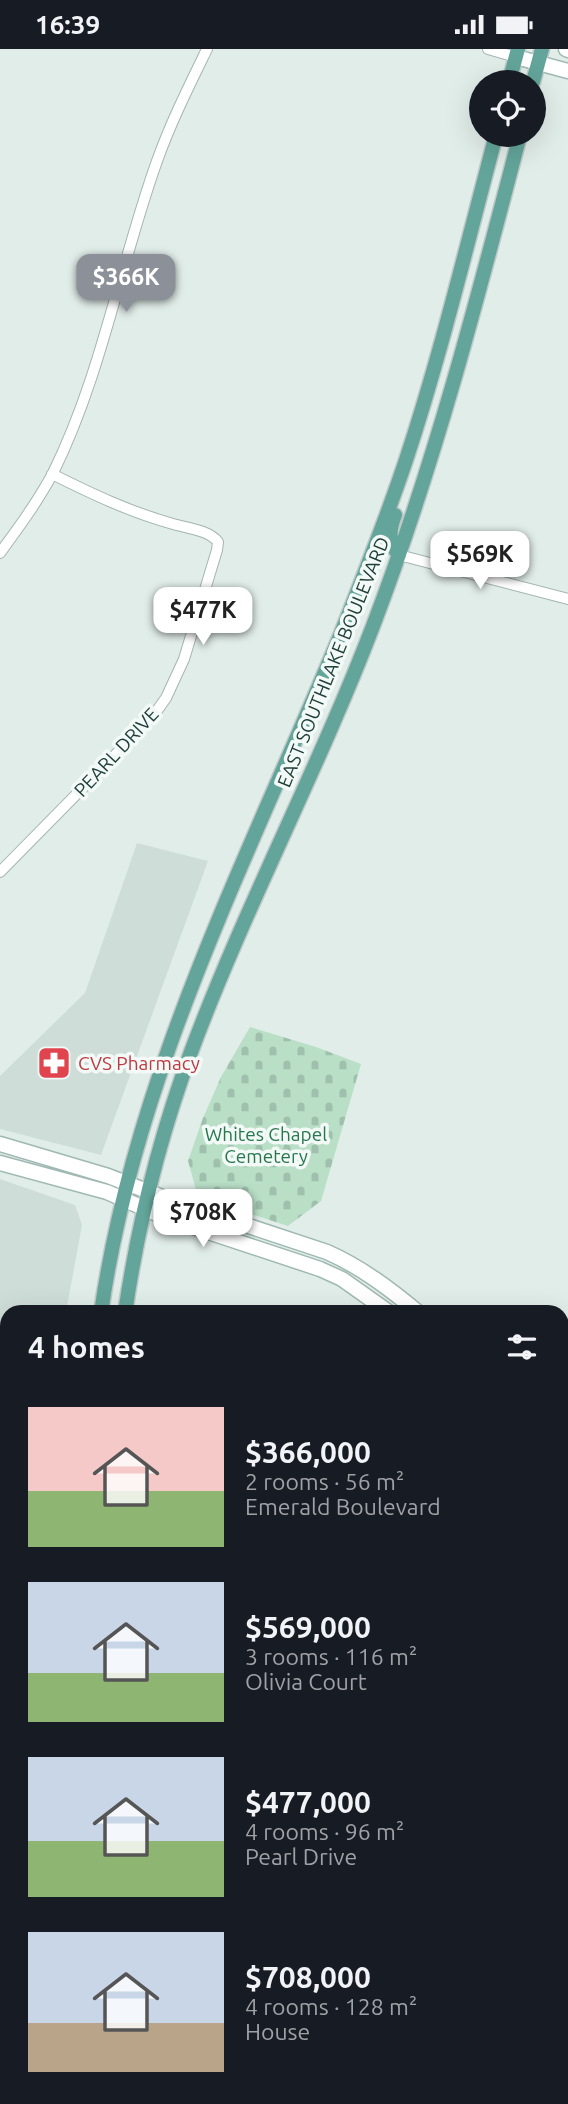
<!DOCTYPE html>
<html lang="en">
<head>
<meta charset="utf-8">
<style>
	body { margin:0; font-family:Ubuntu,sans-serif; background:#242831; color:#f1f3f6; height:100vh; display:flex; flex-direction:column; font-size:26px; white-space:nowrap }
	* { box-sizing:border-box; margin:0 }
	p { font-size:23px; color:#9ea1a6 }
	.icon { flex:none; width:38px; height:38px; fill:none; stroke:currentColor; stroke-width:2; stroke-linecap:round; stroke-linejoin:round }
	.map { position:relative; flex:1; overflow:hidden }
	.drawer { position:absolute; left:0px; top:1256px; width:569px; height:800px; display:flex; flex-direction:column; background:#171b24; border-radius:21px 21px 0 0; box-shadow:0 7px 28px #0002 }
	.drawer>* { flex:none }
	.controls { position:absolute; left:469px; top:21px; display:grid; gap:14px }
	.controls a { display:grid; place-items:center; width:77px; height:77px; border-radius:50%; background:#171b24; box-shadow:0 7px 28px #0002; font-size:35px }
	.price { position:absolute; translate:-50% -60px; padding:0 16px; border-radius:14px; background:#fff; color:#222; font-size:23px; line-height:46px; filter:drop-shadow(0 2px 4px #0008) }
	.price::after { content:''; position:absolute; left:50%; top:42px; width:21px; height:16px; margin-left:-10px; background:inherit; clip-path:polygon(0 0,100% 0,50% 100%) }
	.price.active { background:#8c9099; color:#fff }
	ul { padding:0; list-style:none }
	li { display:flex; align-items:center; gap:21px; height:175px; padding:0 28px }
	li span { display:grid; place-items:center; flex:none; width:196px; height:140px; border-radius:0px; color:#555 }
	li>.icon { margin-inline-start:auto }
	span .icon { width:84px; height:84px; fill:#fffc; stroke-width:1 }
	li b { font-size:30px }
	h2 { display:flex; justify-content:space-between; align-items:center; height:84px; padding:0 28px; font-size:30px }
	.status { display:flex; justify-content:space-between; align-items:center; height:49px; padding:0 35px; background:#171b24; direction:ltr }
	.status svg { height:19px; fill:currentColor }
	.map>svg:first-child { display:block }
	.built { fill:#cfddd8 }
	.cemetery { fill:url(#cemetery-stones) }
	.park { fill:url(#park-crowns) }
	.water { fill:#86c2d5 }
	.lines { fill:none; stroke-linecap:round; stroke-linejoin:round }
	.stream { stroke:#86c2d5; stroke-width:3.5 }
	.street-casing { stroke:#a3b5b1; stroke-width:12 }
	.secondary-casing { stroke:#9fb9b2; stroke-width:17 }
	.primary-casing { stroke:#c1c9c8; stroke-width:17 }
	.street { stroke:#fff; stroke-width:10 }
	.secondary { stroke:#fff; stroke-width:14 }
	.primary { stroke:#63a59a; stroke-width:14 }
	.labels { text-anchor:middle; dominant-baseline:central; stroke-width:7; stroke-linejoin:round; paint-order:stroke }
	.street-label { font-size:19px; fill:#203f39; stroke:#f2f9f6 }
	.health-label { font-size:19px; fill:#be3a42; stroke:#f2f9f6; text-anchor:start }
	.park-label { font-size:19px; fill:#28784f; stroke:#f2f9f6 }
</style>
</head>
<body>
<div class="status"><b>16:39</b><svg viewBox="0 0 49 12"><path d="M0 12V9h3v3zM5 12V6h3v6zM10 12V3h3v9zM15 12V0h3v12zM26 1h20v11H26zM47 4h2v5h-2z"/></svg></div>
<div class="map">
<svg width="568" height="2055" viewBox="0 0 568 2055">
	<defs>
		<pattern id="cemetery-stones" width="16" height="16" patternUnits="userSpaceOnUse" patternTransform="scale(1.75)"><rect width="16" height="16" fill="#b9dfc7"/><path d="M2 7V4a2 2 0 0 1 4 0v3zM10 15v-3a2 2 0 0 1 4 0v3z" fill="#9fc0ac"/></pattern>
		<pattern id="park-crowns" width="20" height="18" patternUnits="userSpaceOnUse" patternTransform="scale(1.75)"><rect width="20" height="18" fill="#b9dfc7"/><path d="M2 6a3 3 0 1 1 6 0M12 15a3 3 0 1 1 6 0" fill="none" stroke="#9fc0ac"/></pattern>
	</defs>
	<rect width="100%" height="100%" fill="#e1ede9"/>
	<path class="built" d="M137 794 208 812 101 1106 0 1080V1027L85 944Z
		M0 1130 75 1156 82 1176 66 1263 7 1264V1569L0 1567Z"/>
	<path class="cemetery" d="M250 978 316 998 361 1015 321 1152 288 1177 198 1148 188 1112 203 1069 221 1028Z"/>
	<path class="park" d="M0 1567 7 1569 6 1802 0 1800Z"/>
	<path class="water" d="M0 1584 7 1589 6 1681 0 1693Z"/>
	<g class="lines">
		<path class="stream" d="M562 1963 568 1965
			M267 2049 287 2055"/>
		<defs>
			<path id="street" d="M488 0 516 8
				M0 504C19 478 38 452 53 424 102 325 120 215 157 112 171 73 189 37 207 0
				M399 506 568 550
				M0 823 123 698 156 663 166 649 184 610 217 501 218 493C209 481 187 479 173 475 130 463 92 445 52 425
				M368 2049 387 2055"/>
			<path id="secondary" d="M566 0 568 1
				M516 8 568 22
				M0 1095 108 1127 170 1151 327 1203C361 1218 390 1240 419 1264
				M0 1114 107 1143 166 1169 320 1220 342 1230 390 1264
				M562 1300 568 1295
				M562 1438 568 1449"/>
			<path id="primary" d="M509 33 518 0
				M533 33 542 0
				M395 466C389 481 388 493 399 506
				M101 1264C135 1024 249 808 340 587 363 529 386 471 406 411 441 305 467 195 496 86
				M125 1264C138 1175 160 1087 191 1003 245 858 318 721 373 577 434 417 477 252 520 86
				M0 1925 7 1899
				M0 1938 4 1957 0 1977
				M0 2015 7 1990"/>
		</defs>
		<use href="#street" class="street-casing"/>
		<use href="#secondary" class="secondary-casing"/>
		<use href="#primary" class="primary-casing"/>
		<use href="#street" class="street"/>
		<use href="#secondary" class="secondary"/>
		<use href="#primary" class="primary"/>
	</g>
	<defs>
		<symbol id="pharmacy-square" viewBox="-11 -11 22 22"><rect x="-9" y="-9" width="18" height="18" rx="4" fill="#e0444e" stroke="#f2f9f6"/><path d="M-2-6h4v4h4v4h-4v4h-4v-4h-4v-4h4Z" fill="#fff"/></symbol>
	</defs>
	<g fill-rule="evenodd">
		<use href="#pharmacy-square" x="35" y="995" width="38" height="38"/>
	</g>
	<g class="labels">
		<g class="street-label">
			<text transform="translate(333 613) rotate(-68)">EAST SOUTHLAKE BOULEVARD</text>
			<text transform="translate(116 703) rotate(-47)">PEARL DRIVE</text>
		</g>
		<g class="health-label">
			<text x="78" y="1014">CVS Pharmacy</text>
		</g>
		<g class="park-label">
			<text x="266" y="1085">Whites Chapel<tspan x="266" dy="22">Cemetery</tspan></text>
		</g>
	</g>
</svg>
<div class="controls">
<a><svg class="icon" aria-label="locate" viewBox="0 0 24 24"><circle cx="12" cy="12" r="6"/><path d="M12 2v4M12 18v4M2 12h4M18 12h4"/></svg></a>
</div>
<b class="price active" style="left:126px;top:265px">$366K</b>
<b class="price" style="left:480px;top:542px">$569K</b>
<b class="price" style="left:203px;top:598px">$477K</b>
<b class="price" style="left:203px;top:1200px">$708K</b>
<section class="drawer">
<h2>4 homes<svg class="icon" aria-label="filters" viewBox="0 0 24 24"><path d="M4 7h16M4 17h16"/><circle cx="9" cy="7" r="2"/><circle cx="15" cy="17" r="2"/></svg></h2>
<ul>
<li><span style="background:linear-gradient(#f6c9c9 60%,#8fb573 0)"><svg class="icon" aria-label="home" viewBox="0 0 24 24"><path d="M3 11l9-7 9 7M6 9v11h12V9"/></svg></span><div><b>$366,000</b><p>2 rooms · 56 m²</p><p>Emerald Boulevard</p></div></li>
<li><span style="background:linear-gradient(#c9d6e8 65%,#8fb573 0)"><svg class="icon" aria-label="home" viewBox="0 0 24 24"><path d="M3 11l9-7 9 7M6 9v11h12V9"/></svg></span><div><b>$569,000</b><p>3 rooms · 116 m²</p><p>Olivia Court</p></div></li>
<li><span style="background:linear-gradient(#c9d6e8 60%,#8fb573 0)"><svg class="icon" aria-label="home" viewBox="0 0 24 24"><path d="M3 11l9-7 9 7M6 9v11h12V9"/></svg></span><div><b>$477,000</b><p>4 rooms · 96 m²</p><p>Pearl Drive</p></div></li>
<li><span style="background:linear-gradient(#c9d6e8 65%,#b9a48a 0)"><svg class="icon" aria-label="home" viewBox="0 0 24 24"><path d="M3 11l9-7 9 7M6 9v11h12V9"/></svg></span><div><b>$708,000</b><p>4 rooms · 128 m²</p><p>House</p></div></li>
</ul>
</section>
</div>
</body>
</html>
